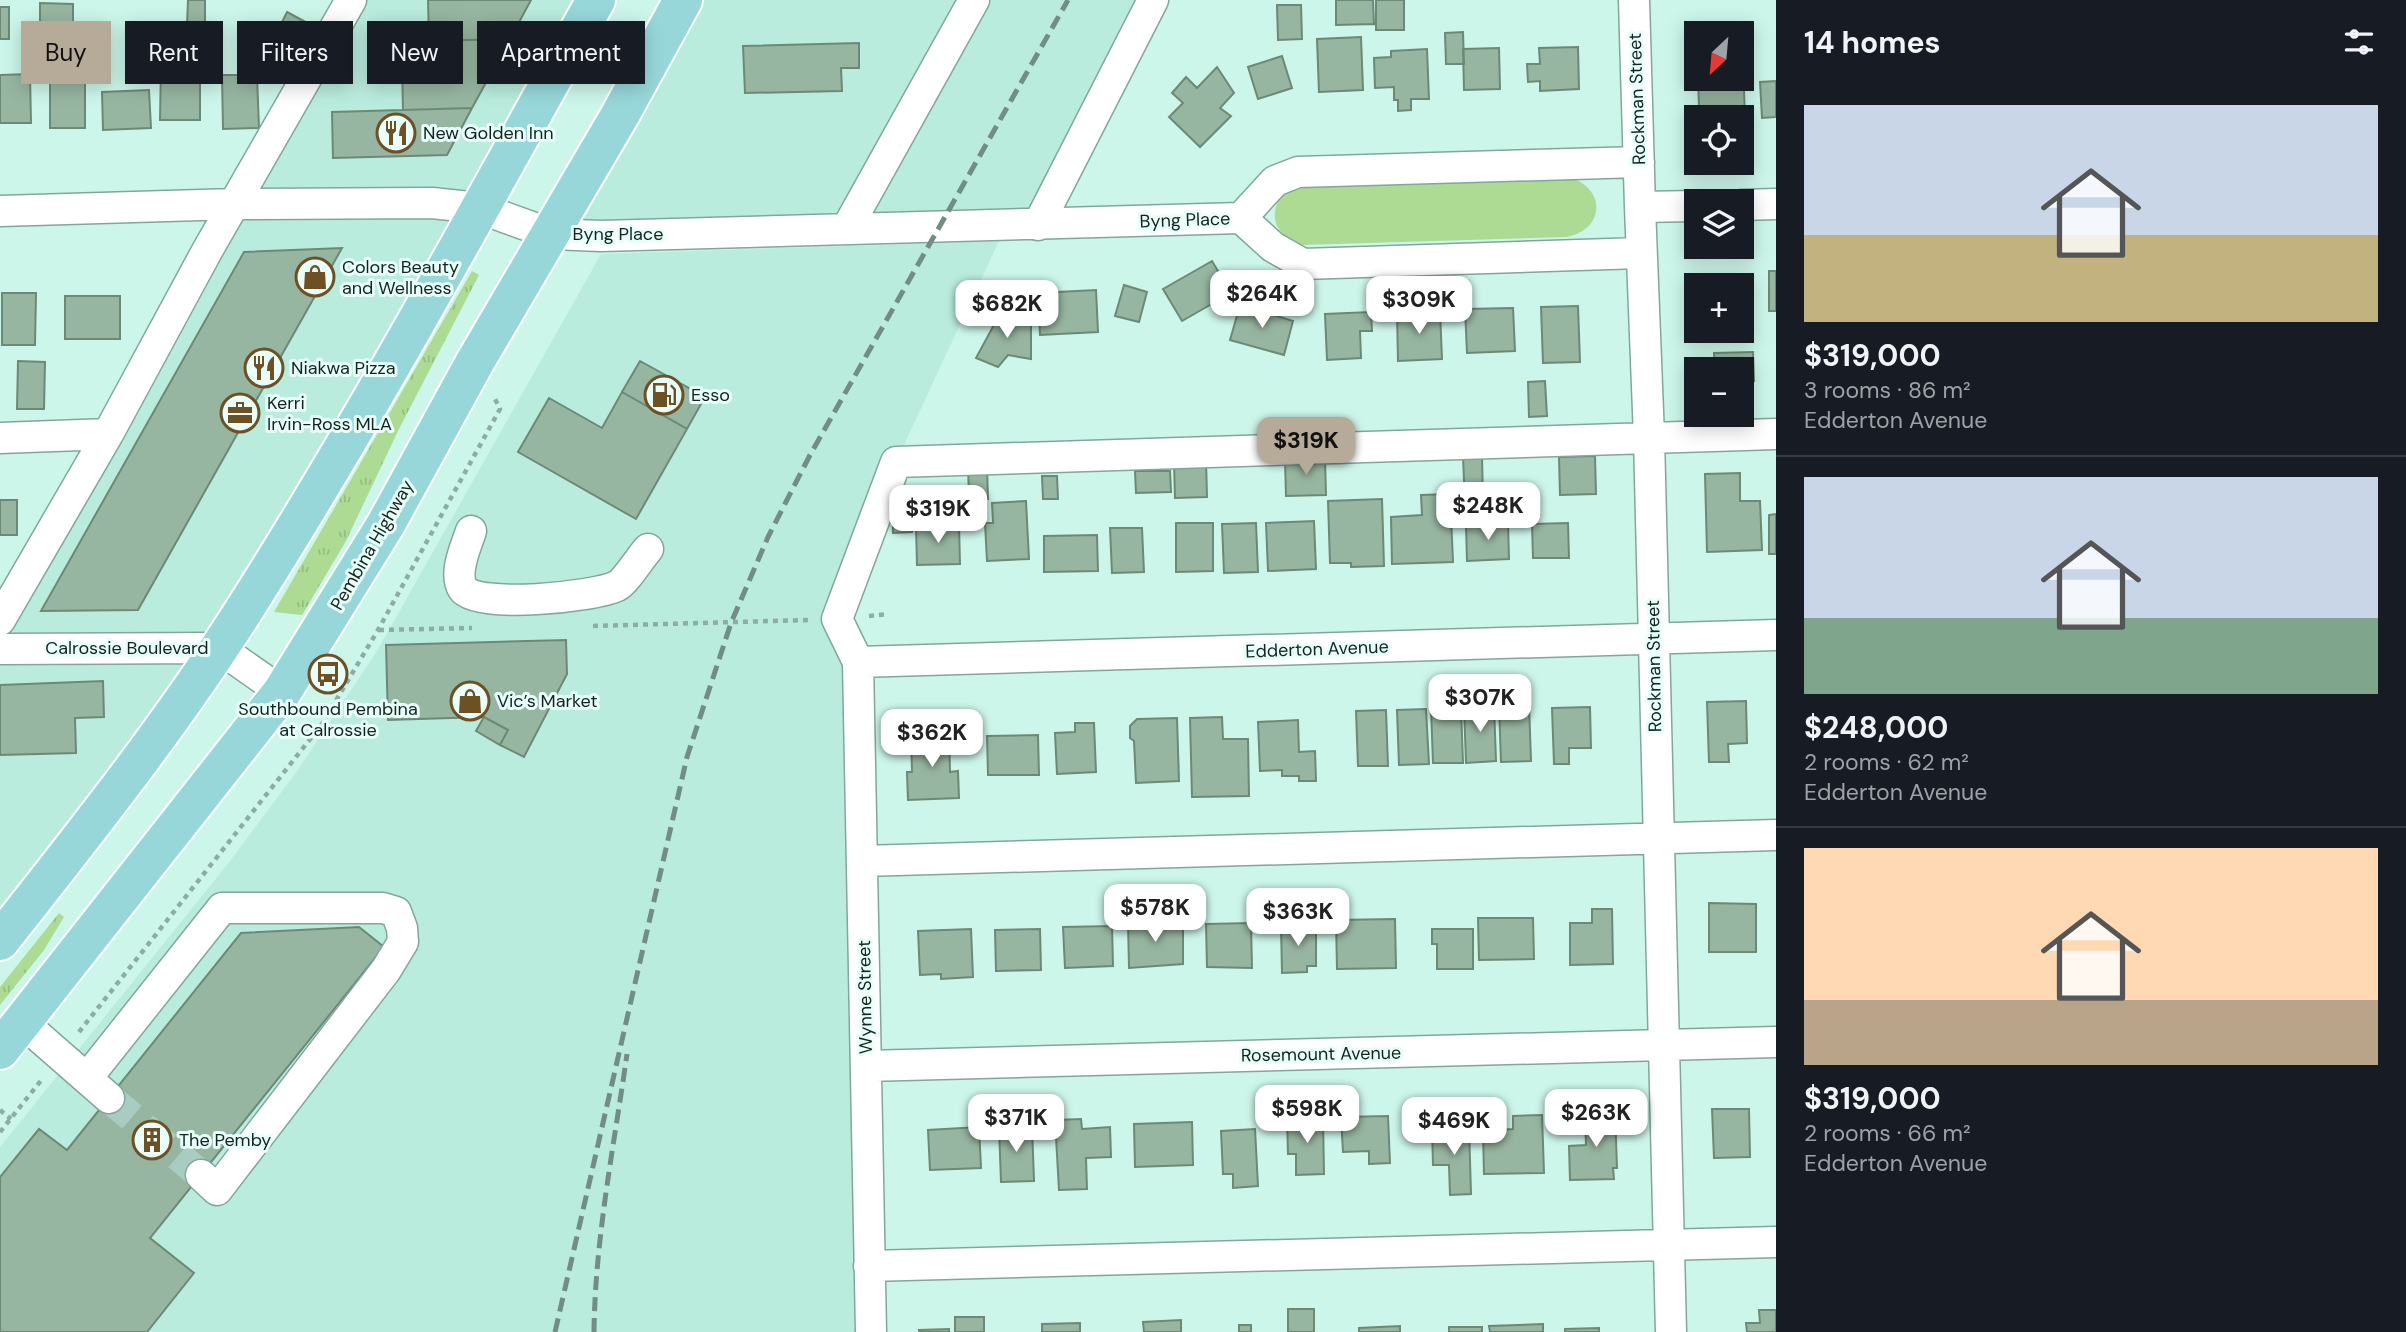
<!DOCTYPE html>
<html lang="en">
<head>
<meta charset="utf-8">
<style>
	body { margin:0; font-family:"DM Sans",sans-serif; background:#20242c; color:#f1f3f6; height:100vh; display:flex; flex-direction:column; font-size:26px; white-space:nowrap }
	* { box-sizing:border-box; margin:0 }
	p { font-size:23px; color:#9ea1a6 }
	.icon { flex:none; width:38px; height:38px; fill:none; stroke:currentColor; stroke-width:2; stroke-linecap:round; stroke-linejoin:round }
	.map { position:relative; flex:1; overflow:hidden }
	.panel { display:flex; flex-direction:column; background:#171b24; width:630px }
	.panel>* { flex:none }
	.hud { position:absolute; left:21px; top:21px; width:665px; height:63px; display:flex; gap:14px }
	.needle { width:46px; rotate:206deg }
	.fabs { position:absolute; left:1684px; top:21px; display:grid; gap:14px }
	.fabs a { display:grid; place-items:center; width:70px; height:70px; border-radius:0px; background:#171b24; box-shadow:0 4px 18px #0003; font-size:35px }
	.price { position:absolute; translate:-50% -60px; padding:0 16px; border-radius:14px; background:#fff; color:#222; font-size:23px; line-height:46px; filter:drop-shadow(0 2px 4px #0008) }
	.price::after { content:''; position:absolute; left:50%; top:42px; width:21px; height:16px; margin-left:-10px; background:inherit; clip-path:polygon(0 0,100% 0,50% 100%) }
	.price.active { background:#b6aa98; color:#111 }
	ul { padding:0; list-style:none }
	li { display:grid; align-content:center; gap:14px; height:371px; padding:0 28px }
	li+li { border-top:2px solid #363941 }
	li span { display:grid; place-items:center; height:217px; border-radius:0px; color:#555 }
	li>.icon { margin-inline-start:auto }
	span .icon { width:126px; height:126px; fill:#fffc; stroke-width:1 }
	li b { font-size:30px }
	h2 { display:flex; justify-content:space-between; align-items:center; height:84px; padding:0 28px; font-size:30px }
	.chip { padding:0 24px; border-radius:0px; background:#171b24; box-shadow:0 4px 18px #0003; font-size:24px; line-height:63px }
	.chip.active { background:#b6aa98; color:#111 }
	main { display:flex; flex:1; min-height:0 }
	.map>svg:first-child { display:block }
	.built { fill:#baecde }
	.grass { fill:url(#grass-tufts) }
	.green { fill:#addb94 }
	.building { fill:#97b6a1; stroke:#6c8975; stroke-width:2 }
	.lines { fill:none; stroke-linecap:round; stroke-linejoin:round }
	.minor-tunnel { stroke:#a8ccc1; stroke-width:30; stroke-dasharray:30 15; stroke-linecap:butt }
	.minor-casing { stroke:#81a79d; stroke-width:33 }
	.major-casing { stroke:#fff; stroke-width:42 }
	.path { stroke:#8dada4; stroke-width:4.5; stroke-dasharray:5 5; stroke-linecap:butt }
	.minor { stroke:#fff; stroke-width:30 }
	.major { stroke:#98d7d9; stroke-width:38 }
	.rail { stroke:#718d85; stroke-width:5; stroke-dasharray:14 7; stroke-linecap:butt }
	.labels { text-anchor:middle; dominant-baseline:central; stroke-width:6; stroke-linejoin:round; paint-order:stroke }
	.street-label { font-size:18px; fill:#14231f; stroke:#e7fff8 }
	.poi-label { font-size:18px; fill:#14231f; stroke:#e7fff8; text-anchor:start }
</style>
</head>
<body>
<main>
<div class="map">
<svg width="1776" height="1332" viewBox="0 0 1776 1332">
	<defs>
		<pattern id="grass-tufts" width="24" height="20" patternUnits="userSpaceOnUse" patternTransform="scale(1.75)"><rect width="24" height="20" fill="#addb94"/><path d="M3 7l-1-3M5 7V3M7 7l1-3M15 17l-1-3M17 17v-4M19 17l1-3" fill="none" stroke="#94bc7f"/></pattern>
	</defs>
	<rect width="100%" height="100%" fill="#cdf6ea"/>
	<path class="built" d="M351 0H596L244 610 0 941V620Z
		M683 0H1153L1038 225 551 234Z
		M999 241 896 462 837 619 858 662 871 1332H0V1147L230 861 297 771 377 651 601 254Z"/>
	<path class="grass" d="M472 271 479 275 399 429 346 541 302 615 274 612Z
		M59 913 64 917 44 950 0 1005V987Z"/>
	<path class="green" d="M1575 179C1607 194 1602 230 1567 237L1303 245C1268 236 1264 199 1299 185Z"/>
	<path class="building" d="M188 0H205V27L187 26Z
		M428 0H531L510 39 429 41Z
		M1336 0H1373L1374 24 1336 25Z
		M1376 0H1404V30H1376Z
		M40 3 73 4V44H40Z
		M1277 5H1301L1302 39 1278 40Z
		M0 7H9V39H0Z
		M287 12 313 26 296 60 270 46Z
		M1463 32 1464 64H1446L1445 33Z
		M1361 37 1363 90 1319 92 1317 39Z
		M510 39 472 108 403 110 402 66H426L425 41Z
		M859 43V68H841L842 91 745 93 743 46Z
		M1578 47 1579 89 1540 91V81L1528 82 1527 64H1540L1539 48Z
		M1499 48 1500 89 1464 90 1463 49Z
		M1427 49 1429 99H1411V110L1398 111V100H1394V87L1375 88 1374 58 1391 57V51Z
		M1282 56 1292 88 1258 99 1248 67Z
		M161 64H200V120H160Z
		M1743 65 1745 116 1720 117 1719 107 1699 108 1698 79H1741Z
		M1217 67 1234 93 1220 108 1231 116 1200 147 1169 117 1183 103 1172 93 1186 77 1197 88Z
		M30 74 31 123H0V75Z
		M222 75H257L259 128 223 129Z
		M50 79H85V128H50Z
		M1776 81V117L1762 118 1760 82Z
		M149 90 151 128 103 130 102 92Z
		M472 108 447 155 333 158 332 112Z
		M342 248 138 610 41 611 244 252Z
		M1212 261 1231 293 1182 321 1163 289Z
		M1769 271H1776V311H1769Z
		M1747 277 1748 325H1741V285H1725L1724 278Z
		M1124 285 1147 292 1139 322 1115 316Z
		M1096 290 1098 332 1040 335 1038 293Z
		M2 293H36L35 345H2Z
		M65 296H120V339H65Z
		M1240 305 1293 321 1284 355 1230 340Z
		M1578 306 1580 362 1543 363 1541 307Z
		M1513 308 1515 351 1467 353 1465 309Z
		M1440 311 1442 359 1398 361 1397 313Z
		M1001 312 1031 320V359L1008 355 998 367 976 358Z
		M1371 312 1372 331H1360L1361 358 1327 360 1325 314Z
		M1753 352 1754 381H1741V369H1715L1714 353Z
		M18 361 45 362 44 409H17Z
		M640 361 705 397 687 429 622 392Z
		M1545 381 1547 416 1529 417 1528 382Z
		M622 392 687 429 636 519 518 452 549 398 602 428Z
		M1482 455 1483 503 1465 504 1463 456Z
		M1595 456 1596 494 1560 495 1559 457Z
		M1325 458 1326 495 1286 496 1285 460Z
		M1206 460 1207 497 1175 498 1174 461Z
		M968 465H987L988 499H969Z
		M1135 471H1170L1171 492 1136 493Z
		M1740 473V501H1760L1762 550 1707 552 1705 474Z
		M1042 476H1057L1058 499H1043Z
		M892 493H911L912 532 893 533Z
		M1450 494 1453 562 1392 564 1391 517 1422 515 1421 495Z
		M1382 499 1384 566 1351 567V563H1330L1328 501Z
		M0 500H17V535H0Z
		M1026 501 1029 559 987 561 985 523H993L992 503Z
		M1776 514V554H1769V515Z
		M1314 521 1316 569 1268 571 1266 523Z
		M1176 523H1213V571L1176 572Z
		M1256 523 1258 572 1224 573 1222 524Z
		M1508 523 1509 559 1467 561 1466 525Z
		M1568 523 1569 558H1533L1532 524Z
		M959 525 960 564 917 565 916 526Z
		M1110 528H1142L1144 572 1112 573Z
		M1097 535 1098 571 1044 572V536Z
		M566 640 567 674 524 757 500 745 508 730 484 717 388 720 386 645Z
		M103 681 104 717 75 718 76 753 0 755V685Z
		M1746 701 1747 743 1728 744 1729 762H1709L1707 702Z
		M1494 705 1496 761 1466 763 1464 707Z
		M1529 705 1531 761 1501 762 1499 706Z
		M1461 707 1463 763H1433L1431 708Z
		M1590 707 1591 748H1569V764H1554L1552 708Z
		M1426 709 1429 764 1399 765 1397 710Z
		M1386 710 1388 766H1358L1356 711Z
		M484 717 508 730 500 745 476 731Z
		M1222 717 1223 739H1248L1249 796 1192 797 1190 718Z
		M1177 718 1179 781 1136 783 1134 741 1130 738V726L1137 719Z
		M1298 720 1299 752 1315 751 1316 781H1299V776H1282V770L1260 771 1258 722Z
		M1075 723H1094L1096 772 1057 774 1055 733 1075 732Z
		M949 733 950 772 958 771 959 798 908 800 907 772H912L911 734Z
		M1038 735 1039 775H988L987 736Z
		M1709 903 1756 904V952H1709Z
		M1592 909H1612L1613 964 1570 965V923H1592Z
		M1478 918H1533L1534 959 1479 960Z
		M1395 919 1396 968 1337 969 1336 920Z
		M1183 922V964L1129 968 1128 923Z
		M1251 923 1252 968 1207 967 1206 924Z
		M1281 925H1316V966H1307V972L1282 973Z
		M1112 926 1113 966 1065 968 1063 927Z
		M359 927 384 947 150 1238 194 1273 147 1332H0V1177L39 1129 67 1150 241 933Z
		M971 929 973 977 941 979V974L920 975 918 931Z
		M1040 929 1041 970 996 971 995 930Z
		M1432 929H1473V969H1437V944H1432Z
		M1712 1109H1749L1750 1157 1714 1158Z
		M1615 1111 1617 1168H1613L1614 1179 1570 1180 1569 1146 1586 1145 1585 1112Z
		M1542 1115 1544 1173 1484 1174 1483 1130 1513 1129V1116Z
		M1388 1116 1390 1163 1369 1164V1151L1343 1152 1341 1117Z
		M1323 1118 1324 1174 1296 1175V1154H1288L1287 1119Z
		M1081 1119 1082 1129 1110 1127 1111 1157 1086 1158 1087 1189 1059 1190 1055 1120Z
		M1192 1122 1193 1165 1135 1167 1134 1124Z
		M1032 1126 1034 1181 1001 1182 999 1127Z
		M979 1127 981 1168 930 1170 928 1130Z
		M1469 1127 1471 1194 1450 1195 1449 1165H1433L1432 1128Z
		M1255 1129 1258 1186 1233 1188V1174H1223L1221 1131Z
		M1288 1309H1314V1332H1288Z
		M1759 1310H1776V1332H1747L1746 1323H1760Z
		M955 1317H984V1332H955Z
		M1181 1320V1332H1144L1143 1322Z
		M1080 1323V1332H1042V1324Z
		M1543 1324V1332H1490L1489 1326Z
		M1239 1325H1251V1332H1239Z
		M1400 1326V1332H1359V1328Z
		M1449 1327H1482V1332H1449Z
		M1599 1328V1332H1565V1329Z
		M949 1329V1332H919V1330Z"/>
	<g class="lines">
		<path class="minor-tunnel" d="M109 1098 201 1175"/>
		<defs>
			<path id="minor" d="M1634 0 1640 207 1649 437 1671 1332
				M1741 205 1776 204
				M1640 207 1696 206
				M0 211 234 204 432 203 479 208 551 234 601 236 1241 218 1275 181 1298 172 1639 162
				M1241 218 1273 247 1303 264 1641 253
				M1038 225 1153 0
				M847 228 974 0
				M0 438 108 434
				M471 531C466 547 453 573 463 589 476 609 595 597 617 586 626 581 640 558 648 549
				M0 620 108 434 207 251 351 0
				M0 649 219 648 282 692
				M858 662 1776 635
				M862 861 1776 835
				M22 1022 109 1098
				M866 1066 1776 1042
				M87 1078 222 908H383L396 912 402 928 403 942 386 970 217 1190 201 1175
				M869 1266 1776 1242
				M871 1332 858 662 837 619 896 462 1776 434"/>
			<path id="major" d="M0 941C85 833 172 724 246 607 371 410 482 204 596 0
				M0 1050 282 692 386 524 475 362 620 115 683 0"/>
		</defs>
		<use href="#minor" class="minor-casing"/>
		<use href="#major" class="major-casing"/>
		<path class="path" d="M869 616 888 614
			M593 626 808 620
			M379 630 472 628
			M79 1032 322 724 378 630 500 409 494 397
			M0 1110 11 1119
			M0 1132 43 1078"/>
		<use href="#minor" class="minor"/>
		<use href="#major" class="major"/>
		<path class="rail" d="M555 1332 687 757 731 623 768 537 810 455 1068 0
			M594 1332C595 1239 614 1146 627 1054"/>
	</g>
	<defs>
		<symbol id="restaurant-ring" viewBox="-11 -11 22 22"><circle r="9.5" fill="#e7fff8" stroke="#6e5025" stroke-width="1.5"/><path d="M-5-6h1v4h1v-4h1v4h1v-4h1v5L-1.5 .5V6h-2V.5L-5-1ZM5-6V6H3V1.5H1.5Q1.5-4 5-6Z" fill="#6e5025"/></symbol>
		<symbol id="shop-ring" viewBox="-11 -11 22 22"><circle r="9.5" fill="#e7fff8" stroke="#6e5025" stroke-width="1.5"/><path d="M-5-2.5h2.3a2.7 3.5 0 0 1 5.4 0H5L5.5 6h-11ZM-1.5-2.5h3a1.5 2.3 0 0 0-3 0Z" fill="#6e5025"/></symbol>
		<symbol id="fuel-ring" viewBox="-11 -11 22 22"><circle r="9.5" fill="#e7fff8" stroke="#6e5025" stroke-width="1.5"/><path d="M-5.5-6h7V0h2V4h1.3V-2.5L3-4.5l.8-.8L6-3V5H2.5V1h-1V6h-7ZM-4.2-4.7v3.2H.2V-4.7Z" fill="#6e5025"/></symbol>
		<symbol id="office-ring" viewBox="-11 -11 22 22"><circle r="9.5" fill="#e7fff8" stroke="#6e5025" stroke-width="1.5"/><path d="M-6-3h4V-5.5h4V-3h4V5H-6ZM-1-4.5V-3h2v-1.5ZM-6 0V1H6V0Z" fill="#6e5025"/></symbol>
		<symbol id="bus-ring" viewBox="-11 -11 22 22"><circle r="9.5" fill="#e7fff8" stroke="#6e5025" stroke-width="1.5"/><path d="M-5-6H5V4H4V6H2V4H-2V6H-4V4H-5ZM-3.5-4V0h7V-4ZM-3.5 1.2v1.5H-2V1.2ZM2 1.2v1.5H3.5V1.2Z" fill="#6e5025"/></symbol>
		<symbol id="building-ring" viewBox="-11 -11 22 22"><circle r="9.5" fill="#e7fff8" stroke="#6e5025" stroke-width="1.5"/><path d="M-4-6H4V6H1V3H-1V6H-4ZM-2.5-4.3h1.7v1.8h-1.7ZM.8-4.3h1.7v1.8H.8ZM-2.5-1h1.7V.8h-1.7ZM.8-1h1.7V.8H.8Z" fill="#6e5025"/></symbol>
	</defs>
	<g fill-rule="evenodd">
		<use href="#restaurant-ring" x="374" y="111" width="44" height="44"/>
		<use href="#shop-ring" x="293" y="255" width="44" height="44"/>
		<use href="#restaurant-ring" x="242" y="346" width="44" height="44"/>
		<use href="#fuel-ring" x="642" y="373" width="44" height="44"/>
		<use href="#office-ring" x="218" y="391" width="44" height="44"/>
		<use href="#bus-ring" x="306" y="652" width="44" height="44"/>
		<use href="#shop-ring" x="448" y="679" width="44" height="44"/>
		<use href="#building-ring" x="130" y="1118" width="44" height="44"/>
	</g>
	<g class="labels">
		<g class="street-label">
			<text transform="translate(1637 99) rotate(-92)">Rockman Street</text>
			<text transform="translate(1185 220) rotate(-2)">Byng Place</text>
			<text x="618" y="234">Byng Place</text>
			<text transform="translate(372 545) rotate(-60)">Pembina Highway</text>
			<text x="127" y="648">Calrossie Boulevard</text>
			<text transform="translate(1317 649) rotate(-2)">Edderton Avenue</text>
			<text transform="translate(1654 666) rotate(-91)">Rockman Street</text>
			<text transform="translate(865 997) rotate(-91)">Wynne Street</text>
			<text transform="translate(1321 1054) rotate(-1)">Rosemount Avenue</text>
		</g>
		<g class="poi-label">
			<text x="423" y="133">New Golden Inn</text>
			<text x="342" y="267">Colors Beauty<tspan x="342" dy="21">and Wellness</tspan></text>
			<text x="291" y="368">Niakwa Pizza</text>
			<text x="691" y="395">Esso</text>
			<text x="267" y="403">Kerri<tspan x="267" dy="21">Irvin-Ross MLA</tspan></text>
			<text x="497" y="701">Vic’s Market</text>
			<text x="328" y="709" text-anchor="middle">Southbound Pembina<tspan x="328" dy="21">at Calrossie</tspan></text>
			<text x="179" y="1140">The Pemby</text>
		</g>
	</g>
</svg>
<div class="fabs">
<a><svg class="needle" viewBox="-14 -14 28 28"><path d="M0-13l5 13h-10z" fill="#e53935"/><path d="M0 13l5-13h-10z" fill="#9ea1a6"/></svg></a>
<a><svg class="icon" aria-label="locate" viewBox="0 0 24 24"><circle cx="12" cy="12" r="6"/><path d="M12 2v4M12 18v4M2 12h4M18 12h4"/></svg></a>
<a><svg class="icon" aria-label="layers" viewBox="0 0 24 24"><path d="M12 4l9 5-9 5-9-5zM3 14l9 5 9-5"/></svg></a>
<a>+</a>
<a>−</a>
</div>
<b class="price" style="left:1262px;top:330px">$264K</b>
<b class="price" style="left:1419px;top:336px">$309K</b>
<b class="price" style="left:1007px;top:340px">$682K</b>
<b class="price active" style="left:1306px;top:477px">$319K</b>
<b class="price" style="left:1488px;top:542px">$248K</b>
<b class="price" style="left:938px;top:545px">$319K</b>
<b class="price" style="left:1480px;top:734px">$307K</b>
<b class="price" style="left:932px;top:769px">$362K</b>
<b class="price" style="left:1155px;top:944px">$578K</b>
<b class="price" style="left:1298px;top:948px">$363K</b>
<b class="price" style="left:1307px;top:1145px">$598K</b>
<b class="price" style="left:1596px;top:1149px">$263K</b>
<b class="price" style="left:1016px;top:1154px">$371K</b>
<b class="price" style="left:1454px;top:1157px">$469K</b>
<div class="hud">
<a class="chip active">Buy</a>
<a class="chip">Rent</a>
<a class="chip">Filters</a>
<a class="chip">New</a>
<a class="chip">Apartment</a>
</div>
</div>
<section class="panel">
<h2>14 homes<svg class="icon" aria-label="filters" viewBox="0 0 24 24"><path d="M4 7h16M4 17h16"/><circle cx="9" cy="7" r="2"/><circle cx="15" cy="17" r="2"/></svg></h2>
<ul>
<li><span style="background:linear-gradient(#c9d6e8 60%,#c2b280 0)"><svg class="icon" aria-label="home" viewBox="0 0 24 24"><path d="M3 11l9-7 9 7M6 9v11h12V9"/></svg></span><div><b>$319,000</b><p>3 rooms · 86 m²</p><p>Edderton Avenue</p></div></li>
<li><span style="background:linear-gradient(#c9d6e8 65%,#7fa58c 0)"><svg class="icon" aria-label="home" viewBox="0 0 24 24"><path d="M3 11l9-7 9 7M6 9v11h12V9"/></svg></span><div><b>$248,000</b><p>2 rooms · 62 m²</p><p>Edderton Avenue</p></div></li>
<li><span style="background:linear-gradient(#ffd9b3 70%,#b9a48a 0)"><svg class="icon" aria-label="home" viewBox="0 0 24 24"><path d="M3 11l9-7 9 7M6 9v11h12V9"/></svg></span><div><b>$319,000</b><p>2 rooms · 66 m²</p><p>Edderton Avenue</p></div></li>
</ul>
</section>
</main>
</body>
</html>
